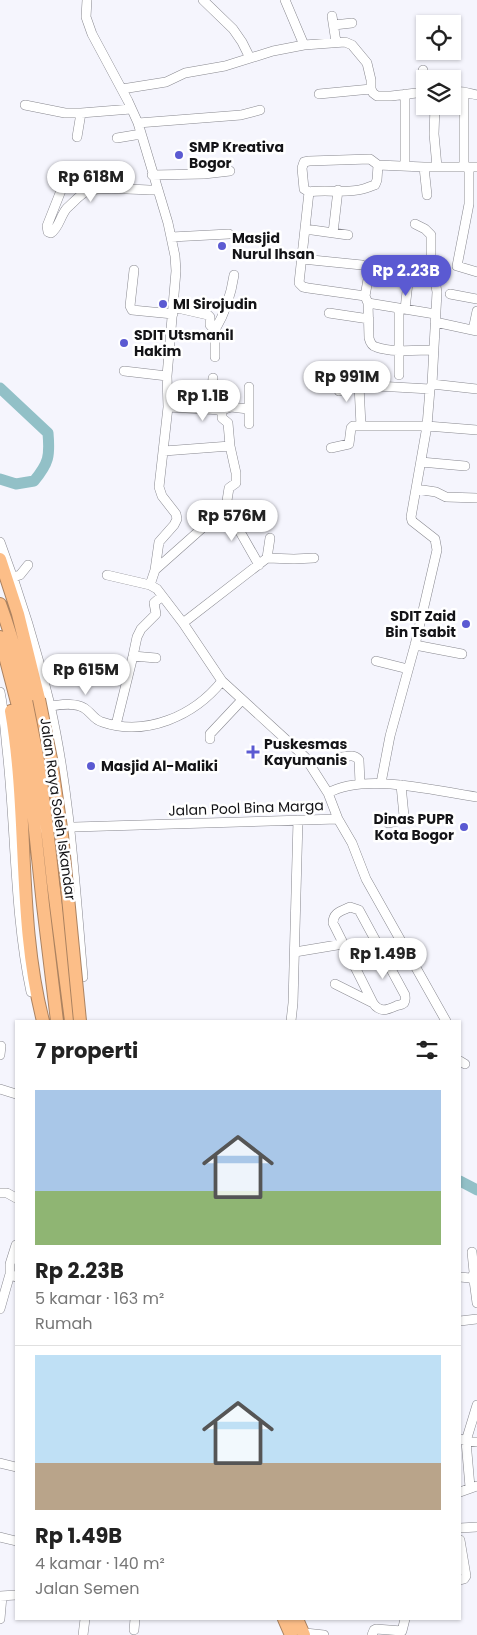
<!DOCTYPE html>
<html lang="id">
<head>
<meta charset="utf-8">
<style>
	body { margin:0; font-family:Poppins,sans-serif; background:#f2f2f2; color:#222; height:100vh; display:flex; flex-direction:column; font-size:19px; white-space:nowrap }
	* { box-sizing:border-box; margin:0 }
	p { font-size:16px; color:#767676 }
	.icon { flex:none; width:28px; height:28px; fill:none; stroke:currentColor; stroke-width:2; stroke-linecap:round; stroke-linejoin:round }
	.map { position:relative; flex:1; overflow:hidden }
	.drawer { position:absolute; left:15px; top:1020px; width:446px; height:600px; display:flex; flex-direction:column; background:#fff; border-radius:0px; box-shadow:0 1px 4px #0004 }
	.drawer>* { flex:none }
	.controls { position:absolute; left:416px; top:15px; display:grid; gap:10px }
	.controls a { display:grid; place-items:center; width:45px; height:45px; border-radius:0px; background:#fff; box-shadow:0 1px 4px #0004; font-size:25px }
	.price { position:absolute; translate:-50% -42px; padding:0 11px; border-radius:18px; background:#fff; color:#222; font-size:16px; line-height:32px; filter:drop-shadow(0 1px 2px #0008) }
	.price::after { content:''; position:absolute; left:50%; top:30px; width:15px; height:11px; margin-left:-8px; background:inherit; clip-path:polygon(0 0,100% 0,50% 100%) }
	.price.active { background:#5b5ad2; color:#fff }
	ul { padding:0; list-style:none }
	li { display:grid; align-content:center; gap:10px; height:265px; padding:0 20px }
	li+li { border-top:1px solid #e0e0e0 }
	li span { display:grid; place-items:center; height:155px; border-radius:0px; color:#555 }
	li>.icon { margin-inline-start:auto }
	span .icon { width:90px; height:90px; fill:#fffc; stroke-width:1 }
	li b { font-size:21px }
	h2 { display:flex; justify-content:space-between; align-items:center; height:60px; padding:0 20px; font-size:21px }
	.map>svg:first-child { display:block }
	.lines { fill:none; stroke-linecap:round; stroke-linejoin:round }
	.river { stroke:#92c0c7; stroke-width:11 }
	.minor-casing { stroke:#88888f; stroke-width:10 }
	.highway-casing { stroke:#ab8260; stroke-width:14 }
	.minor { stroke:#fff; stroke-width:9 }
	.highway { stroke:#fcbe88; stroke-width:12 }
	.highway-bridge-casing { stroke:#ab8260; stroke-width:14; stroke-linecap:butt }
	.highway-bridge { stroke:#fcbe88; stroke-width:12 }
	.poi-dot { fill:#5b5ad2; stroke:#fff; stroke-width:2 }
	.labels { text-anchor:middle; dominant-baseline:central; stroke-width:5; stroke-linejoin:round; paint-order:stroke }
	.poi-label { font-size:14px; font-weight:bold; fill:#141417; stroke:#fff; text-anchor:start }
	.street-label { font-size:14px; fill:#141417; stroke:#fff }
</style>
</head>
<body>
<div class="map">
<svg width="477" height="1635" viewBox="0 0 477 1635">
	<rect width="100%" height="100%" fill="#f5f5fd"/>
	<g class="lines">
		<path class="river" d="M0 388 48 433C50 456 49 463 34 481L16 484 0 479
			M460 1181 477 1190"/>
		<defs>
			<path id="minor" d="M87 0 86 17 92 34 128 101 138 123 168 223 175 256 176 271 167 376 168 407 159 487 162 496 176 514 177 519 174 525 159 542 155 570 150 585
				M203 0 233 29 242 42 250 58
				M285 0 304 45
				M332 16 336 42
				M334 25 352 23
				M423 70 424 92
				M122 89 166 82 185 73 225 66 273 51 304 45 345 42 352 45 367 63 371 80V89L373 93 377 96H391L425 92
				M452 91 464 92 477 95
				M319 94 371 89
				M405 94V166
				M25 105 65 113H81L131 109
				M435 106 434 134 437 167
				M138 123 241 115 260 110
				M77 137 81 113
				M117 138 141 134
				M424 167 427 195
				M464 167V92
				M469 168V204L457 266 477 272
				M152 175 204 174 230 171
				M64 183 47 226 48 232 51 233C59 228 60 216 67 208 73 203 81 193 88 191 104 185 139 191 157 190
				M309 192C326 189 346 194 363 189 367 188 371 186 375 185L377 180 378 165 424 167H477
				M305 229 348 235
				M333 233 338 190
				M171 237 229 234
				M302 259 362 265
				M134 270 130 306 132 310 173 314
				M369 274 365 296 368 303 435 314
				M398 279 405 275 409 274
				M450 294 477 299
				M365 296 308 288 303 287 299 283 309 192 304 189 302 168 304 162 309 161 370 159 378 165
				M368 303 369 338C370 342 372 346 376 347 393 353 417 350 434 350
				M173 307 208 315 210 317V325L215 330V357
				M399 308V375
				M405 309 409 274 422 275 433 272
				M329 313 369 319
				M435 322 477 331
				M215 330C225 313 231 295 234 275
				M473 330 477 311
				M124 371 167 376
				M213 378 212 389 217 394V410
				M432 384 477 389
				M249 387V424
				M430 389 359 385 361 426H427L477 430
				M339 391 359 385
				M168 407 222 410V418L228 423 230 446
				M222 410 231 407 248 409
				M331 448 349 444 351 428 353 426H361
				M421 462 465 466
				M416 489 436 492 446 497 477 498
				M226 507 259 565
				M0 542C20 595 37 650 50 705 70 794 75 886 83 977L70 976
				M267 558 270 538
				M155 570 226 507 229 488 236 483V473L230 446 164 451
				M107 575 150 585 157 589 183 623 222 681 305 757 328 793
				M13 577 20 575 28 565
				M183 623 267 558 294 559 314 558
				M415 645 462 654
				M133 656 156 658
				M376 661 408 669
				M0 692C4 711 5 730 7 749 16 829 14 912 31 992
				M50 706C60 705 75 702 84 708 91 712 94 720 102 722 146 737 194 716 222 681
				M116 725 133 656 137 637 141 629 156 614 154 603 162 596
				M210 739V734L241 701
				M341 757C348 756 355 754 359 760L360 783
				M381 783 390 736 415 645 437 550 435 539 412 521 411 517 427 426 430 389 432 384 437 292 431 258V235L425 229 415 224
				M388 823 402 820 404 816 401 785
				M41 828 338 819
				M350 907 359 910 405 995C405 998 406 1000 404 1003 402 1005 398 1005 396 1006 387 1010 380 1013 373 1003L333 923C333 912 342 911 350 907Z
				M295 952 343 944
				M335 984 373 1003
				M291 1021 293 1003 298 820
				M446 1021 366 879 352 843 338 819 328 793C365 772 435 791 477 797
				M0 1055 1 1046
				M460 1061 465 1064
				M0 1089 16 1094
				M0 1193H7L16 1198
				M16 1245 10 1264V1274L16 1277
				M472 1252 474 1272 472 1279
				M460 1277 470 1278 474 1280 477 1303
				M0 1309 10 1274
				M460 1321 477 1319
				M460 1439 466 1441 477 1442
				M0 1463 16 1467
				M470 1487 466 1441 477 1405
				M460 1492 477 1486
				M460 1528 477 1527
				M0 1537 16 1541
				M460 1540 466 1576 464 1579 460 1580
				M0 1596 16 1595
				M0 1619 2 1596
				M134 1630 135 1619
				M305 1633 324 1635
				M83 1635 85 1619
				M372 1635 374 1630 376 1629 402 1631 405 1619"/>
			<path id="highway" d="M0 559 18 614 39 699
				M0 604C33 693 43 789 53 882 59 929 65 975 71 1021
				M0 637 19 710 27 755 43 905 57 1021
				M11 711C29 814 17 920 43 1021
				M284 1619 291 1635
				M297 1619 304 1635"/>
		</defs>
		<use href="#minor" class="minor-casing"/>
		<use href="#highway" class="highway-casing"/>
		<use href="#minor" class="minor"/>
		<use href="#highway" class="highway"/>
		<defs>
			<path id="highway-bridge" d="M39 699 51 759 62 835 80 1021"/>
		</defs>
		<use href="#highway-bridge" class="highway-bridge-casing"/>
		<use href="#highway-bridge" class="highway-bridge"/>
	</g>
	<g class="poi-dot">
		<circle cx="179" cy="155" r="5"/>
		<circle cx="222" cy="246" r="5"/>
		<circle cx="163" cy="304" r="5"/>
		<circle cx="124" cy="343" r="5"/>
		<circle cx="466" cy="624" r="5"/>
		<path d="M250.5 744.5h5v5h5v5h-5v5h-5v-5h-5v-5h5z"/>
		<circle cx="91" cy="766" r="5"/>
		<circle cx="464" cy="827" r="5"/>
	</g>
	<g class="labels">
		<g class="poi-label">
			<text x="189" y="147">SMP Kreativa<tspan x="189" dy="16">Bogor</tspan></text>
			<text x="232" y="238">Masjid<tspan x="232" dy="16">Nurul Ihsan</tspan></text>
			<text x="173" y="304">MI Sirojudin</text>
			<text x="134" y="335">SDIT Utsmanil<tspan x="134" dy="16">Hakim</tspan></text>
			<text x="456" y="616" text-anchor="end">SDIT Zaid<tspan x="456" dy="16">Bin Tsabit</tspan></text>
			<text x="264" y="744">Puskesmas<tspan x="264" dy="16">Kayumanis</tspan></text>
			<text x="101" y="766">Masjid Al-Maliki</text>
			<text x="454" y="819" text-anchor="end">Dinas PUPR<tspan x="454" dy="16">Kota Bogor</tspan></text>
		</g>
		<g class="street-label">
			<text transform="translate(246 808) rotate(-2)">Jalan Pool Bina Marga</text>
			<text transform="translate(58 809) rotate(82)">Jalan Raya Soleh Iskandar</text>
		</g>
	</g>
</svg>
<div class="controls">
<a><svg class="icon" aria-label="locate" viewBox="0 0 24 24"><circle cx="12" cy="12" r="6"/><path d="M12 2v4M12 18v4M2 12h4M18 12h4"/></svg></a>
<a><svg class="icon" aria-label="layers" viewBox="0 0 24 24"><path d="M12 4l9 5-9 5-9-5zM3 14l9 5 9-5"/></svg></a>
</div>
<b class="price" style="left:91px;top:203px">Rp 618M</b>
<b class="price active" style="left:406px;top:297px">Rp 2.23B</b>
<b class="price" style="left:347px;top:403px">Rp 991M</b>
<b class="price" style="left:203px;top:422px">Rp 1.1B</b>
<b class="price" style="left:232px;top:542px">Rp 576M</b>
<b class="price" style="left:86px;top:696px">Rp 615M</b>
<b class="price" style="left:383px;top:980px">Rp 1.49B</b>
<section class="drawer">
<h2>7 properti<svg class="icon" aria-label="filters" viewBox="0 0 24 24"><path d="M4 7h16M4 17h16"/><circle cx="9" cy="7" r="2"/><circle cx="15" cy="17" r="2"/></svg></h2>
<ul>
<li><span style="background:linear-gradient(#a9c7e8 65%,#8fb573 0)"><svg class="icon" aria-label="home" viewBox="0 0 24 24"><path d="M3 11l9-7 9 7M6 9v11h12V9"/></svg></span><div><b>Rp 2.23B</b><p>5 kamar · 163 m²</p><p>Rumah</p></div></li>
<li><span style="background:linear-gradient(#bfe0f5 70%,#b9a48a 0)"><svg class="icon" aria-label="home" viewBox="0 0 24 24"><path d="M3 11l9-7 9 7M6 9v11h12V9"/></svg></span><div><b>Rp 1.49B</b><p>4 kamar · 140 m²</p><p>Jalan Semen</p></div></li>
</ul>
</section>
</div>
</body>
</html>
